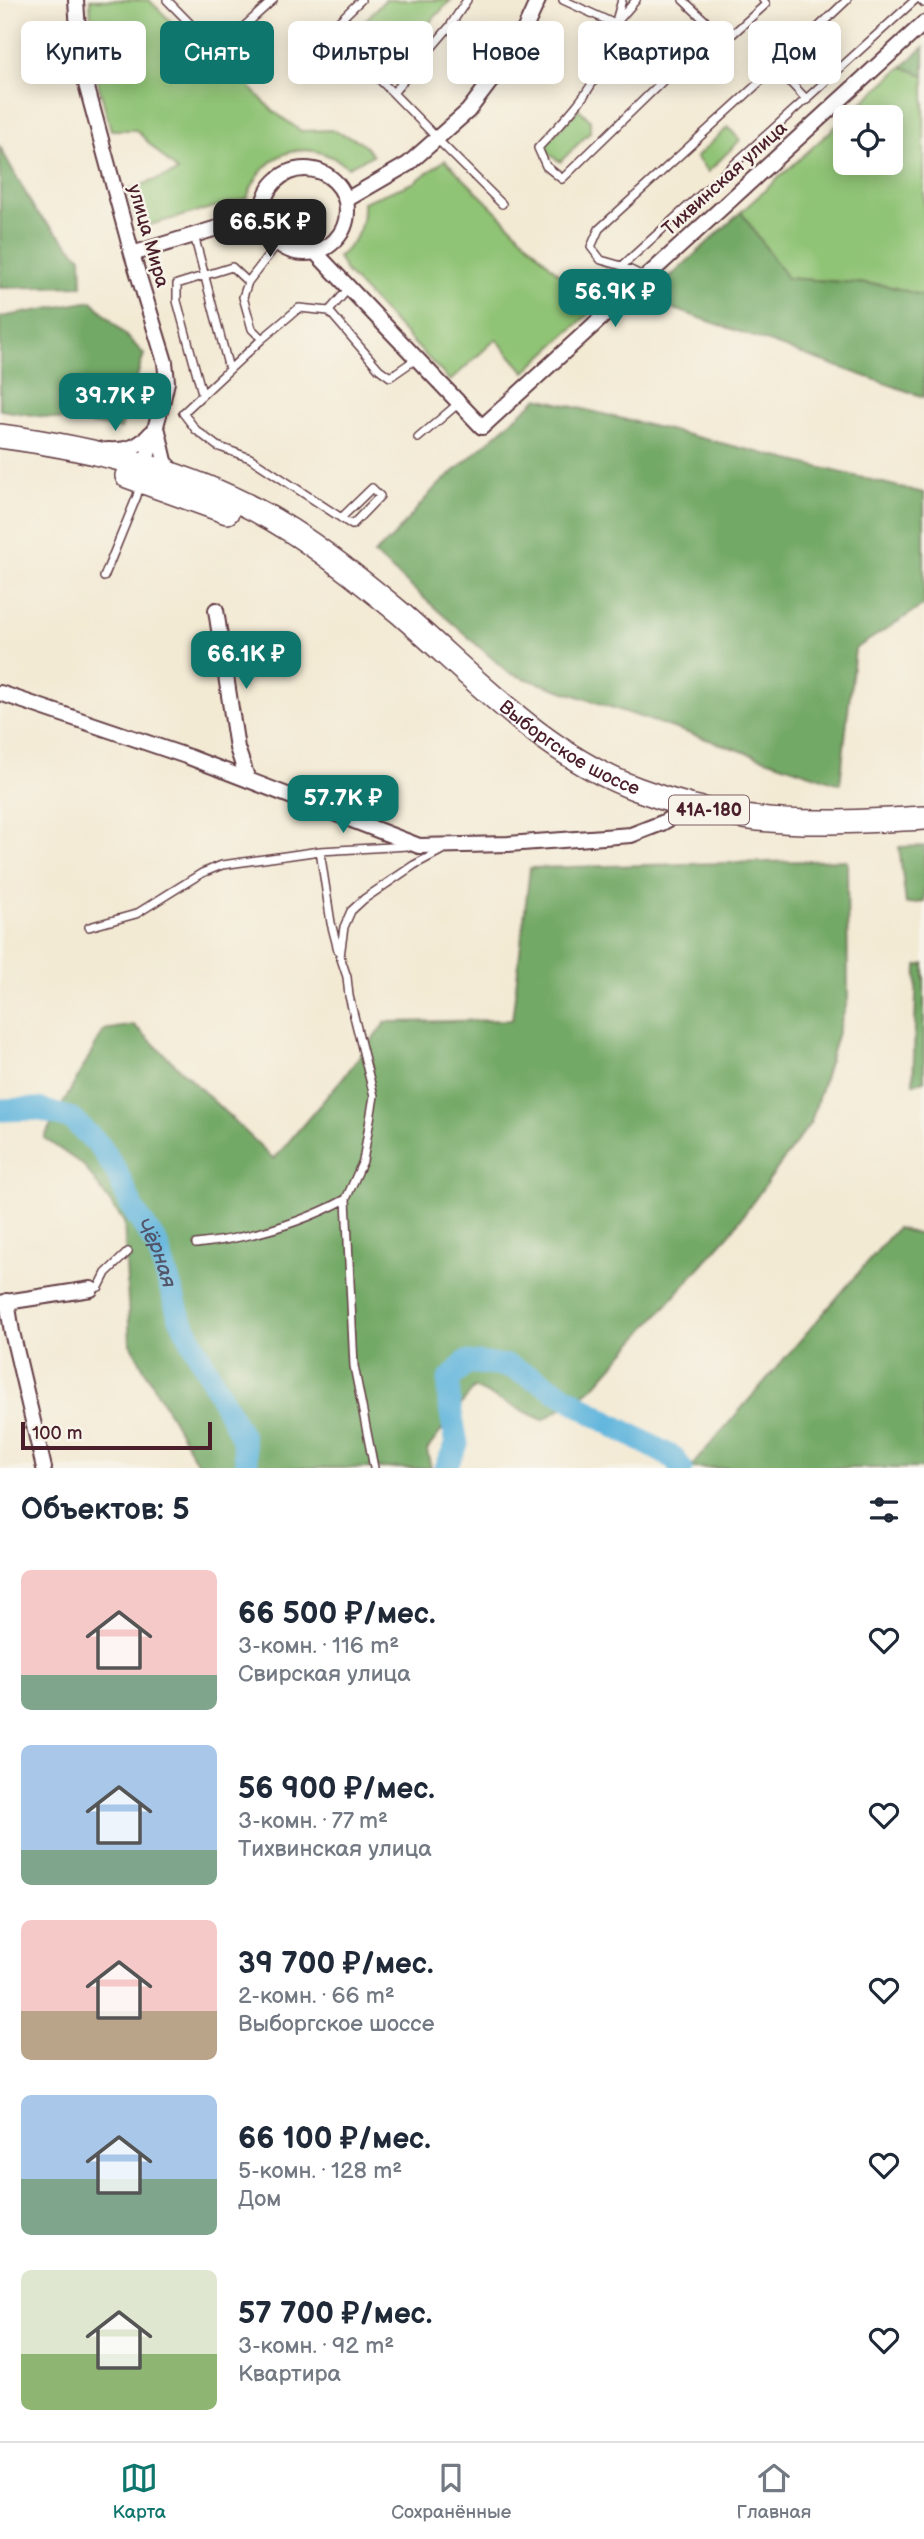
<!DOCTYPE html>
<html lang="ru">
<head>
<meta charset="utf-8">
<style>
	body { margin:0; font-family:"Balsamiq Sans",sans-serif; background:#f2f2f3; color:#1f2937; height:100vh; display:flex; flex-direction:column; font-size:26px; white-space:nowrap }
	* { box-sizing:border-box; margin:0 }
	p { font-size:23px; color:#747a83 }
	.icon { flex:none; width:38px; height:38px; fill:none; stroke:currentColor; stroke-width:2; stroke-linecap:round; stroke-linejoin:round }
	.map { position:relative; height:1468px; overflow:hidden }
	.panel { display:flex; flex-direction:column; background:#fff; flex:1 }
	.panel>* { flex:none }
	.banner { position:absolute; left:21px; top:21px; width:882px; height:63px; display:flex; gap:14px }
	.fabs { position:absolute; left:833px; top:105px; display:grid; gap:14px }
	.fabs a { display:grid; place-items:center; width:70px; height:70px; border-radius:10px; background:#fff; box-shadow:0 4px 18px #0003; font-size:35px }
	.scale { position:absolute; left:21px; bottom:18px; width:191px; box-sizing:border-box; padding-left:7px; border:4px solid #4a1f2b; border-top:0; font-size:19px; line-height:24px; white-space:nowrap; color:#4a1f2b; -webkit-text-stroke:5px #f7f3e8; paint-order:stroke }
	.price { position:absolute; translate:-50% -60px; padding:0 16px; border-radius:14px; background:#0f766e; color:#fff; font-size:23px; line-height:46px; filter:drop-shadow(0 2px 4px #0008) }
	.price::after { content:''; position:absolute; left:50%; top:42px; width:21px; height:16px; margin-left:-10px; background:inherit; clip-path:polygon(0 0,100% 0,50% 100%) }
	.price.on { background:#222; color:#fff }
	ul { padding:0; list-style:none }
	li { display:flex; align-items:center; gap:21px; height:175px; padding:0 21px }
	li span { display:grid; place-items:center; flex:none; width:196px; height:140px; border-radius:10px; color:#555 }
	li>.icon { margin-inline-start:auto }
	span .icon { width:84px; height:84px; fill:#fffc; stroke-width:1 }
	li b { font-size:30px }
	h2 { display:flex; justify-content:space-between; align-items:center; height:84px; padding:0 21px; font-size:30px }
	.chip { padding:0 24px; border-radius:10px; background:#fff; box-shadow:0 4px 18px #0003; font-size:24px; line-height:63px }
	.chip.on { background:#0f766e; color:#fff }
	.dock { display:flex; justify-content:space-around; align-items:center; height:98px; border-top:2px solid #e0e1e3; background:#fff; font-size:19px; color:#747a83 }
	.dock a { display:grid; justify-items:center; gap:4px }
	.dock .on { color:#0f766e }
	.map>svg:first-child { display:block }
	.green { fill:#8fc375; stroke:#6c7150; stroke-width:2 }
	.forest { fill:#73a966; stroke:#5e6448; stroke-width:2 }
	.lines { fill:none; stroke-linecap:round; stroke-linejoin:round }
	.river { stroke:#61b5dd; stroke-width:23 }
	.service-casing { stroke:#633d44; stroke-width:10 }
	.minor-casing { stroke:#633d44; stroke-width:18 }
	.primary-casing { stroke:#633d44; stroke-width:26 }
	.service { stroke:#fff; stroke-width:7 }
	.minor { stroke:#fff; stroke-width:14 }
	.primary { stroke:#fff; stroke-width:23 }
	.labels { text-anchor:middle; dominant-baseline:central; stroke-width:5; stroke-linejoin:round; paint-order:stroke }
	.shield { fill:#f7f3e8; stroke:#7e5f64; stroke-width:2 }
	.shield-label { font-size:18px; font-weight:bold; fill:#4a1f2b }
	.street-label { font-size:19px; fill:#4a1f2b; stroke:#f7f3e8 }
	.water-label { font-size:21px; font-style:italic; fill:#525469; stroke:#f7f3e8 }
</style>
</head>
<body>
<div class="map">
<svg width="924" height="1468" viewBox="0 0 924 1468">
	<rect width="100%" height="100%" fill="#f7f3e8"/>
	<filter id="ink" filterUnits="userSpaceOnUse"><feTurbulence type="fractalNoise" baseFrequency=".0143" numOctaves="2"/><feDisplacementMap in="SourceGraphic" scale="14" xChannelSelector="R" yChannelSelector="G"/><feConvolveMatrix kernelMatrix="1 2 1 2 8 2 1 2 1" color-interpolation-filters="sRGB"/></filter>
	<filter id="wash" filterUnits="userSpaceOnUse"><feTurbulence type="fractalNoise" baseFrequency=".00686" numOctaves="4" result="noise"/><feDisplacementMap in="SourceGraphic" scale="28" xChannelSelector="R" yChannelSelector="G"/><feGaussianBlur stdDeviation="1.57" result="paint"/><feColorMatrix in="noise" values="0 0 0 0 0 0 0 0 0 0 0 0 0 0 0 0 0 1.4 0 .05"/><feComposite in="paint" operator="in"/></filter>
	<g filter="url(#wash)">
		<rect width="100%" height="100%" fill="#f3ead4"/>
		<path class="green" d="M90 0H149L219 68 226 62 273 111 301 131 332 130 360 141 373 155 348 167C306 136 265 149 247 198L139 228 127 190 178 172 136 130H111L93 64Z
			M385 0H451L387 67 353 33Z
			M902 67 924 75V296L884 285 786 278 741 212 845 118V163H891V117H846Z
			M579 109 590 120V132L560 162 548 153 546 143Z
			M728 127 740 140 708 172 696 157Z
			M445 160 594 309 525 372 496 339 450 381 346 272 338 257C357 242 364 227 363 202L413 183Z"/>
		<path class="forest" d="M924 47V75L902 67Z
			M0 147 36 212 81 257 82 286 0 288Z
			M741 212 787 278 884 285 924 296V397L646 299Z
			M92 301 144 354 121 429 0 410V317Z
			M538 398 924 493V605L855 649 840 784 509 673 374 554 393 537 433 490Z
			M924 846V902L906 904 899 847Z
			M847 860 848 999 811 1122 731 1232 593 1388 543 1420 474 1388 427 1450 431 1468H200L130 1344 124 1222 84 1166 44 1138 104 1030 134 1025 274 1159 346 1074 386 1022 512 1020 530 868Z
			M924 964V1081L913 1084 917 966Z
			M897 1228 924 1236V1468H690Z"/>
		<g class="lines">
			<g class="river">
				<path id="s1" d="M0 1110 38 1109 72 1119 100 1146 116 1171 133 1209 157 1245 180 1318 242 1437 248 1468"/>
				<path d="M445 1468 457 1444 449 1403V1380L466 1362 508 1366 541 1382 614 1426 674 1458 681 1468"/>
			</g>
		</g>
	</g>
	<g filter="url(#ink)">
		<g class="lines">
			<defs>
				<path id="service" d="M167 0 217 51 273 0
					M361 0 310 49 326 61 367 67 393 93 450 26 467 0
					M563 0 615 24 632 35 671 73 562 179 546 166 538 148C560 124 586 99 600 69 610 48 615 23 622 0
					M683 0 726 40 766 4 763 0
					M921 0 924 3
					M618 21 636 0
					M803 42 834 75
					M776 67 847 0
					M393 93 437 138
					M437 139 502 204
					M194 235 229 369
					M622 266 915 0
					M645 277 622 266 601 260 591 247 599 229 776 67 807 100
					M349 288 329 311 379 369 390 377 416 359
					M329 311 299 308 262 339 183 413 196 430 217 446 250 458 352 525 380 496 372 488 341 518
					M262 339 252 329 243 297 248 282 278 243
					M202 393 177 301V284L232 267 248 282
					M418 438 459 403
					M104 577 137 496 140 483
					M320 851 331 923 338 950
					M89 927 136 914 202 873 222 865 320 851 408 846
					M196 1244C250 1238 298 1225 346 1199
					M91 1289 99 1287 106 1273 128 1252
					M374 1468 354 1366 346 1199 363 1161 374 1096 349 996 347 977 340 956 344 927 351 911 364 899 414 865 446 848"/>
				<path id="minor" d="M76 0 80 62 132 254 165 362 167 382 162 404 143 472
					M263 211a42 42 0 1 1 84 0a42 42 0 1 1-84 0Z
					M346 200 408 164 468 111 516 48 538 0
					M315 252 482 427 924 23
					M132 254 263 214
					M158 431 165 461 173 474
					M108 450C127 451 139 447 151 433
					M216 610 237 748 248 780
					M0 693 189 757 419 846 508 844 631 835 662 823 692 806
					M7 1301 12 1332 44 1468
					M0 1303 91 1289"/>
				<g id="primary">
					<path id="s2" d="M0 436C100 449 204 475 290 530 328 554 365 584 400 613 473 676 544 755 637 789 671 802 708 812 744 817 803 826 865 821 924 818"/>
					<path d="M127 476 227 512"/>
				</g>
			</defs>
			<use href="#service" class="service-casing"/>
			<use href="#minor" class="minor-casing"/>
			<use href="#primary" class="primary-casing"/>
			<use href="#service" class="service"/>
			<use href="#minor" class="minor"/>
			<use href="#primary" class="primary"/>
		</g>
	</g>
	<g class="labels">
		<rect class="shield" x="669" y="795.5" width="80" height="29" rx="5"/>
		<g class="shield-label">
			<text x="709" y="810">41А-180</text>
		</g>
		<g class="street-label">
			<text transform="translate(725 179) rotate(-42)">Тихвинская улица</text>
			<text transform="translate(148 236) rotate(74)">улица Мира</text>
			<text stroke="none"><textPath href="#s2" startOffset="663">Выборгское шоссе</textPath></text>
		</g>
		<g class="water-label">
			<text stroke="none"><textPath href="#s1" startOffset="234">Чёрная</textPath></text>
		</g>
	</g>
</svg>
<div class="fabs">
<a><svg class="icon" aria-label="locate" viewBox="0 0 24 24"><circle cx="12" cy="12" r="6"/><path d="M12 2v4M12 18v4M2 12h4M18 12h4"/></svg></a>
</div>
<div class="scale">100 m</div>
<b class="price on" style="left:270px;top:259px">66.5K ₽</b>
<b class="price" style="left:615px;top:329px">56.9K ₽</b>
<b class="price" style="left:115px;top:433px">39.7K ₽</b>
<b class="price" style="left:246px;top:691px">66.1K ₽</b>
<b class="price" style="left:343px;top:835px">57.7K ₽</b>
<div class="banner">
<a class="chip">Купить</a>
<a class="chip on">Снять</a>
<a class="chip">Фильтры</a>
<a class="chip">Новое</a>
<a class="chip">Квартира</a>
<a class="chip">Дом</a>
</div>
</div>
<section class="panel">
<h2>Объектов: 5<svg class="icon" aria-label="filters" viewBox="0 0 24 24"><path d="M4 7h16M4 17h16"/><circle cx="9" cy="7" r="2"/><circle cx="15" cy="17" r="2"/></svg></h2>
<ul>
<li><span style="background:linear-gradient(#f6c9c9 75%,#7fa58c 0)"><svg class="icon" aria-label="home" viewBox="0 0 24 24"><path d="M3 11l9-7 9 7M6 9v11h12V9"/></svg></span><div><b>66 500 ₽/мес.</b><p>3-комн. · 116 m²</p><p>Свирская улица</p></div><svg class="icon" aria-label="heart" viewBox="0 0 24 24"><path d="M12 20l-8-8c-3-5 5-10 8-4 3-6 11-1 8 4z"/></svg></li>
<li><span style="background:linear-gradient(#a9c7e8 75%,#7fa58c 0)"><svg class="icon" aria-label="home" viewBox="0 0 24 24"><path d="M3 11l9-7 9 7M6 9v11h12V9"/></svg></span><div><b>56 900 ₽/мес.</b><p>3-комн. · 77 m²</p><p>Тихвинская улица</p></div><svg class="icon" aria-label="heart" viewBox="0 0 24 24"><path d="M12 20l-8-8c-3-5 5-10 8-4 3-6 11-1 8 4z"/></svg></li>
<li><span style="background:linear-gradient(#f6c9c9 65%,#b9a48a 0)"><svg class="icon" aria-label="home" viewBox="0 0 24 24"><path d="M3 11l9-7 9 7M6 9v11h12V9"/></svg></span><div><b>39 700 ₽/мес.</b><p>2-комн. · 66 m²</p><p>Выборгское шоссе</p></div><svg class="icon" aria-label="heart" viewBox="0 0 24 24"><path d="M12 20l-8-8c-3-5 5-10 8-4 3-6 11-1 8 4z"/></svg></li>
<li><span style="background:linear-gradient(#a9c7e8 60%,#7fa58c 0)"><svg class="icon" aria-label="home" viewBox="0 0 24 24"><path d="M3 11l9-7 9 7M6 9v11h12V9"/></svg></span><div><b>66 100 ₽/мес.</b><p>5-комн. · 128 m²</p><p>Дом</p></div><svg class="icon" aria-label="heart" viewBox="0 0 24 24"><path d="M12 20l-8-8c-3-5 5-10 8-4 3-6 11-1 8 4z"/></svg></li>
<li><span style="background:linear-gradient(#dfe7d0 60%,#8fb573 0)"><svg class="icon" aria-label="home" viewBox="0 0 24 24"><path d="M3 11l9-7 9 7M6 9v11h12V9"/></svg></span><div><b>57 700 ₽/мес.</b><p>3-комн. · 92 m²</p><p>Квартира</p></div><svg class="icon" aria-label="heart" viewBox="0 0 24 24"><path d="M12 20l-8-8c-3-5 5-10 8-4 3-6 11-1 8 4z"/></svg></li>
</ul>
</section>
<nav class="dock">
<a class="on"><svg class="icon" aria-label="map" viewBox="0 0 24 24"><path d="M3 6l6-2 6 2 6-2v14l-6 2-6-2-6 2zM9 4v14M15 6v14"/></svg>Карта</a>
<a><svg class="icon" aria-label="saved" viewBox="0 0 24 24"><path d="M7 4h10v16l-5-4-5 4z"/></svg>Сохранённые</a>
<a><svg class="icon" aria-label="home" viewBox="0 0 24 24"><path d="M3 11l9-7 9 7M6 9v11h12V9"/></svg>Главная</a>
</nav>
</body>
</html>
